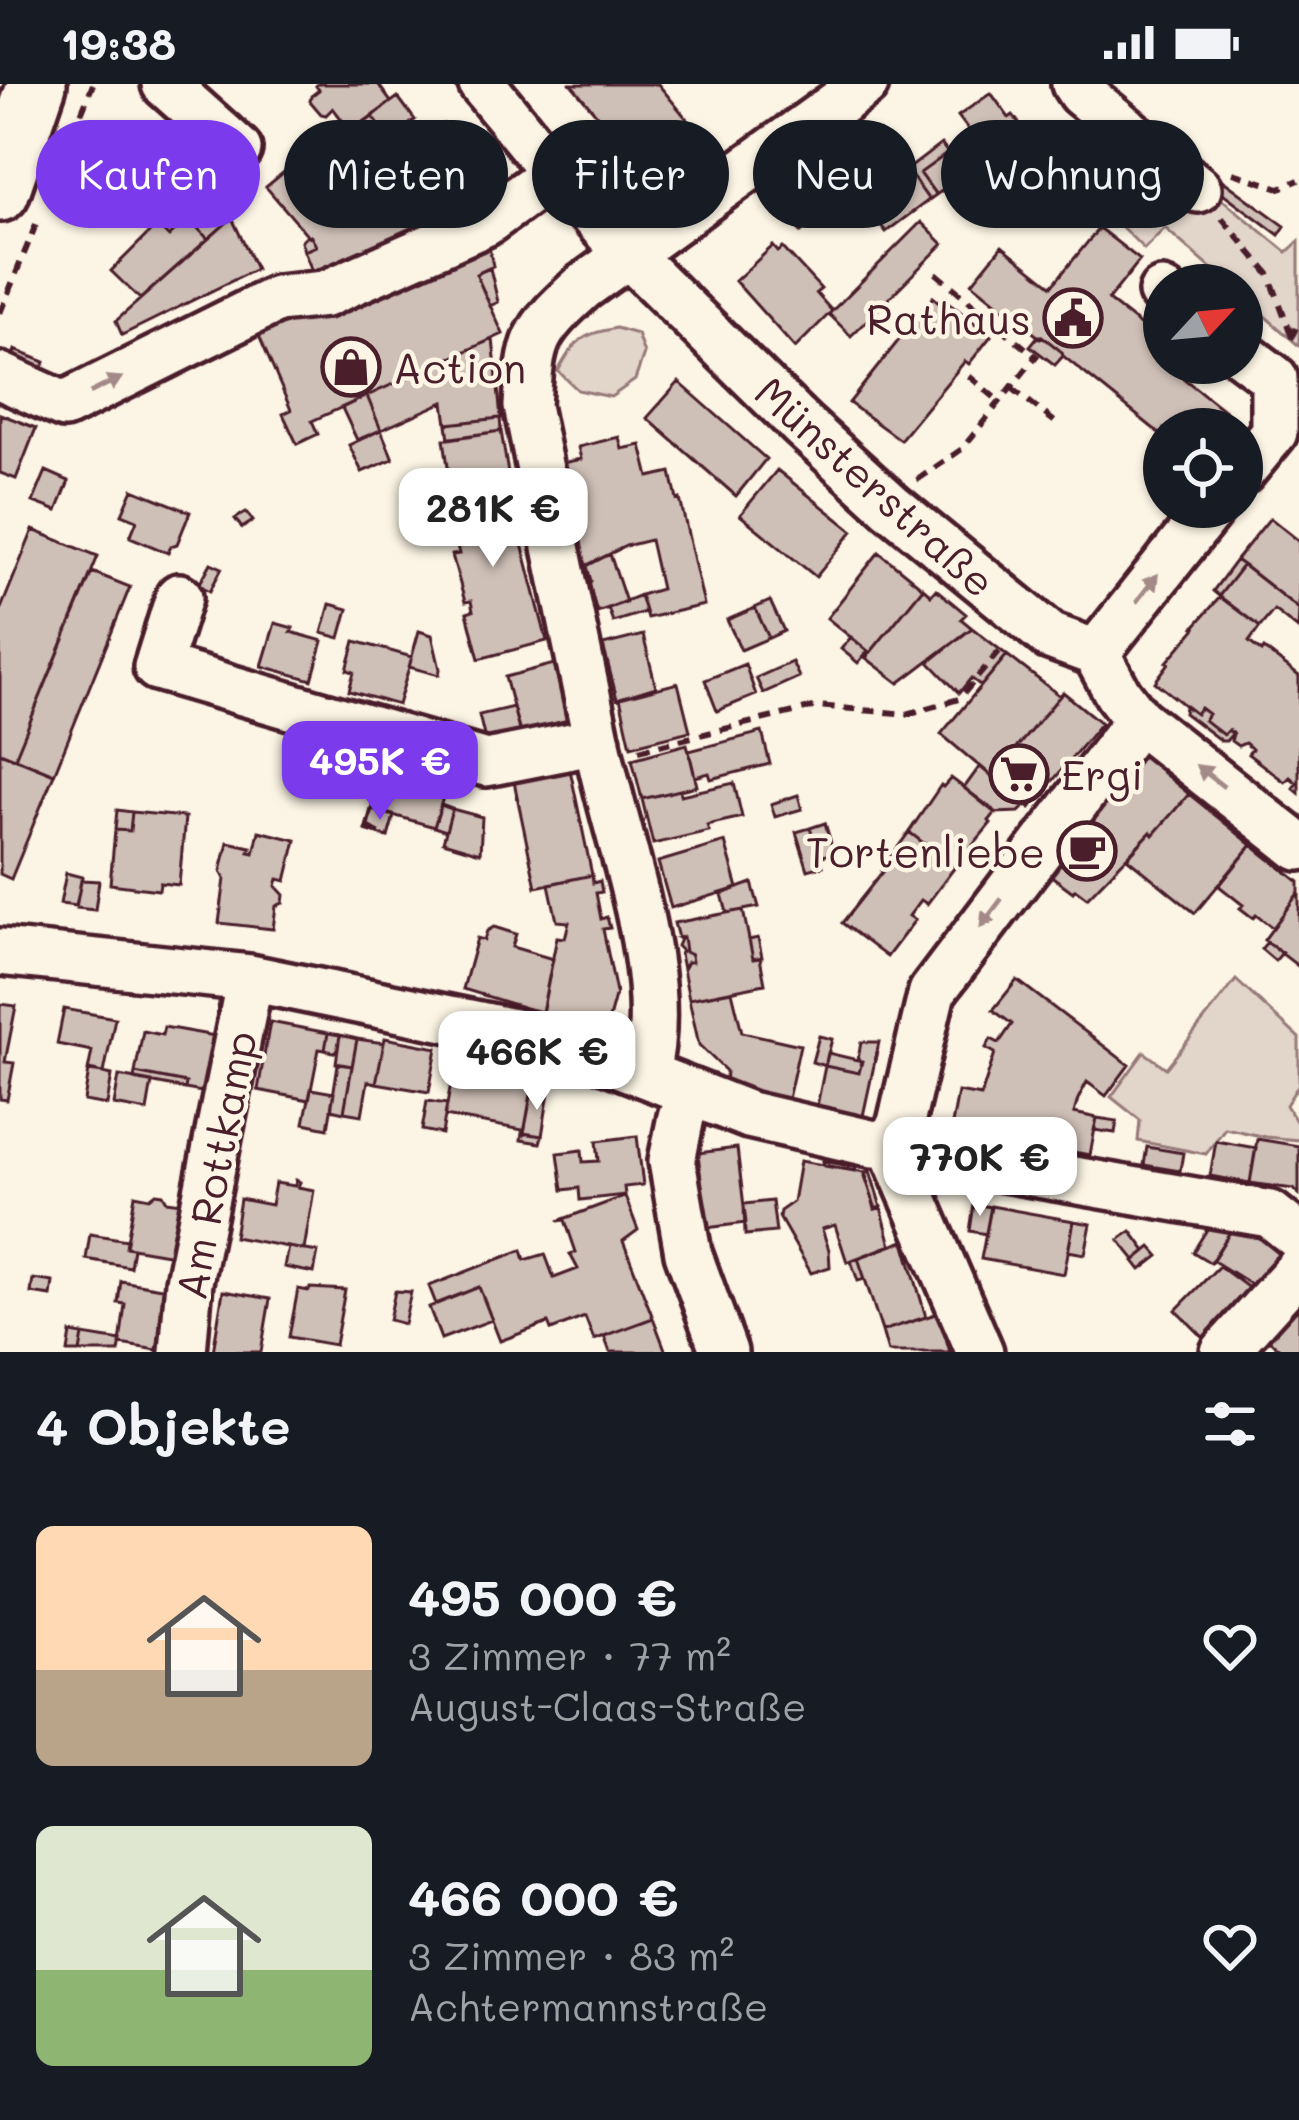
<!DOCTYPE html>
<html lang="de">
<head>
<meta charset="utf-8">
<style>
	body { margin:0; font-family:Mali,sans-serif; background:#20242c; color:#f1f3f6; height:100vh; display:flex; flex-direction:column; font-size:45px; white-space:nowrap }
	* { box-sizing:border-box; margin:0 }
	p { font-size:39px; color:#9ea1a6 }
	.icon { flex:none; width:66px; height:66px; fill:none; stroke:currentColor; stroke-width:2; stroke-linecap:round; stroke-linejoin:round }
	.map { position:relative; height:1268px; overflow:hidden }
	.drawer { display:flex; flex-direction:column; background:#171b24; flex:1 }
	.drawer>* { flex:none }
	.guide { position:absolute; left:36px; top:36px; width:1227px; height:108px; display:flex; gap:24px }
	.needle { width:78px; rotate:64deg }
	.controls { position:absolute; left:1143px; top:180px; display:grid; gap:24px }
	.controls a { display:grid; place-items:center; width:120px; height:120px; border-radius:50%; background:#171b24; box-shadow:0 3px 9px #0004; font-size:60px }
	.price { position:absolute; translate:-50% -102px; padding:0 27px; border-radius:24px; background:#fff; color:#222; font-size:39px; line-height:78px; filter:drop-shadow(0 3px 6px #0008) }
	.price::after { content:''; position:absolute; left:50%; top:72px; width:36px; height:27px; margin-left:-18px; background:inherit; clip-path:polygon(0 0,100% 0,50% 100%) }
	.price.selected { background:#7c3aed; color:#fff }
	ul { padding:0; list-style:none }
	li { display:flex; align-items:center; gap:36px; height:300px; padding:0 36px }
	li span { display:grid; place-items:center; flex:none; width:336px; height:240px; border-radius:18px; color:#555 }
	li>.icon { margin-inline-start:auto }
	span .icon { width:144px; height:144px; fill:#fffc; stroke-width:1 }
	li b { font-size:51px }
	h2 { display:flex; justify-content:space-between; align-items:center; height:144px; padding:0 36px; font-size:51px }
	.tag { padding:0 42px; border-radius:54px; background:#171b24; box-shadow:0 3px 9px #0004; font-size:42px; line-height:108px }
	.tag.selected { background:#7c3aed; color:#fff }
	.status { display:flex; justify-content:space-between; align-items:center; height:84px; padding:0 60px; background:#171b24; direction:ltr }
	.status svg { height:33px; fill:currentColor }
	.map>svg:first-child { display:block }
	.green { fill:#e2d5ca; stroke:#967a7a; stroke-width:3 }
	.building { fill:#cfc0b7; stroke:#4a1f2b; stroke-width:3 }
	.lines { fill:none; stroke-linecap:round; stroke-linejoin:round }
	.minor-casing { stroke:#4a1f2b; stroke-width:54 }
	.major-casing { stroke:#4a1f2b; stroke-width:66 }
	.path { stroke:#4a1f2b; stroke-width:6; stroke-dasharray:12 9; stroke-linecap:butt }
	.minor { stroke:#fcf5e5; stroke-width:45 }
	.major { stroke:#fcf5e5; stroke-width:57 }
	.oneway { fill:#a38a88 }
	.labels { text-anchor:middle; dominant-baseline:central; stroke-width:9; stroke-linejoin:round; paint-order:stroke }
	.poi-label { font-size:42px; fill:#4a1f2b; stroke:#fcf5e5; text-anchor:end }
	.street-label { font-size:42px; fill:#4a1f2b; stroke:#fcf5e5 }
</style>
</head>
<body>
<div class="status"><b>19:38</b><svg viewBox="0 0 49 12"><path d="M0 12V9h3v3zM5 12V6h3v6zM10 12V3h3v9zM15 12V0h3v12zM26 1h20v11H26zM47 4h2v5h-2z"/></svg></div>
<div class="map">
<svg width="1299" height="1268" viewBox="0 0 1299 1268">
	<rect width="100%" height="100%" fill="#fcf5e5"/>
	<filter id="ink" filterUnits="userSpaceOnUse"><feTurbulence type="fractalNoise" baseFrequency=".00833" numOctaves="2"/><feDisplacementMap in="SourceGraphic" scale="24" xChannelSelector="R" yChannelSelector="G"/><feConvolveMatrix kernelMatrix="1 2 1 2 8 2 1 2 1" color-interpolation-filters="sRGB"/></filter>
	<g filter="url(#ink)">
		<path class="green" d="M1087 5 1287 168 1299 157V262L1242 212V201H1230L1165 144 1144 165 1057 79 1098 47Z
			M616 244 637 250 644 270 635 296 611 313 578 306 558 287C576 255 581 251 616 244Z
			M1236 896 1299 954V1000L1286 1021 1299 1042V1056L1265 1053 1225 1044 1206 1070 1138 1057 1140 1036 1111 1013 1144 968 1166 984Z"/>
		<path class="building" d="M318 0H378L391 18 352 49 333 24 326 31 321 30 310 17 311 12 319 6 316 2Z
			M571 0H658L711 64 660 106Z
			M991 9 1009 34 1013 31 1027 50 991 76 958 32Z
			M398 13 415 36 390 55 372 32Z
			M372 32 394 61 327 89 320 68Z
			M443 40 477 125 317 199 304 167 316 162 311 152 309 153 266 103 296 78 320 68 327 89Z
			M159 45 188 74 193 69 217 93 179 132 145 97 141 101 123 79Z
			M879 47 929 116 886 148 869 126 875 121 841 75Z
			M1027 50 1036 61 1020 72 1012 61Z
			M941 60 948 69 920 89 936 111 929 116 907 86Z
			M948 69 964 91 936 111 920 89Z
			M813 83 831 107 816 118 799 93Z
			M1214 90 1285 142 1279 151 1208 98Z
			M805 102 823 127 801 148 780 126Z
			M204 107 210 112 169 153 164 148Z
			M210 112 232 134 208 155 188 134Z
			M188 134 208 155 140 215 111 187 157 141 169 153Z
			M232 134 256 185 122 251 116 237Z
			M921 138 943 160 851 252 829 230Z
			M1099 144 1140 176 1108 216 1164 260V268L1160 274 1164 279 1235 335 1227 345H1164V353L1063 272 1062 268 1042 252 1040 254 972 199 1002 162 1052 202Z
			M307 151 311 152 316 162 304 167 301 157Z
			M488 158 493 182 476 190 503 250 312 337 318 350 297 360 283 330 291 326 253 238Z
			M773 162 778 168 783 164 821 205 816 209 832 227 795 264 735 197Z
			M490 184 498 218 490 222 476 190Z
			M933 213 939 218 943 214 991 252 969 280 965 277 900 356 849 319Z
			M1038 252H1042L1062 268 1063 272 1055 281 1030 262Z
			M493 255 501 334 447 340 444 318 381 346 367 312Z
			M15 266 45 278 40 292 10 280Z
			M679 298 766 375 736 412 647 334Z
			M367 312 381 346 357 356 342 324Z
			M0 330 36 344 16 395 0 389Z
			M500 334 501 347 449 355 447 340Z
			M381 346 393 375 362 388 349 361Z
			M501 347 509 395 451 403 444 355Z
			M619 353 622 365 641 361 649 393 671 388 677 416 680 415 704 521 647 534 640 511 661 505 650 456 626 462 585 482 562 379 581 375 578 363Z
			M777 386 853 447 816 493 740 431Z
			M46 387 69 397 57 427 33 418Z
			M449 391 452 411 429 417 422 395Z
			M505 395 506 398 452 411 451 403Z
			M506 398 547 557 479 575 467 529 473 527 471 517 465 518 452 471 459 470 456 459 450 461 438 415Z
			M133 405 190 428 177 460 171 462 168 469 130 453 137 436 122 430Z
			M246 428 253 437 242 444 235 435Z
			M1270 434 1299 457V525L1236 476Z
			M33 446 98 472 15 674 0 668V527Z
			M879 468 923 504 870 569 827 534Z
			M610 470 626 518 597 528 588 498 591 497 587 482Z
			M1236 476 1243 481 1219 512 1213 507Z
			M211 479 222 484 210 507 199 501Z
			M1243 481 1299 525 1298 545 1274 526 1260 543 1219 512Z
			M92 488 130 503 54 690 15 674Z
			M923 504 931 511 936 505 966 530 961 535 972 544 899 599 866 574Z
			M640 511 645 528 613 538 608 524Z
			M1220 513 1260 543 1249 558 1262 568 1264 565 1299 592V709L1293 704 1297 699 1290 693 1285 698 1248 670 1252 665 1250 663 1245 659 1238 662 1231 657 1233 650 1228 646 1223 651 1204 636 1208 630 1200 624 1196 630 1155 598 1169 579 1167 578 1196 544 1194 543Z
			M770 517 784 547 769 554 755 524Z
			M330 520 348 525 340 554 322 549Z
			M755 524 769 554 741 566 727 536Z
			M275 539 293 544 291 548 323 557 312 596 262 582Z
			M972 544 1007 571 981 602 971 594 959 609 929 578Z
			M419 547 432 551 440 585 439 591 409 583Z
			M643 551 656 603 617 615 603 561Z
			M851 553 868 567 858 579 841 565Z
			M355 557 412 573 398 621 349 607 354 588 347 586Z
			M1007 571 1060 612 992 693 941 650Z
			M792 578 799 593 763 609 756 594Z
			M554 580 568 636 520 649 505 593Z
			M745 580 756 611 717 627 705 596Z
			M678 599 690 647 631 662 620 614Z
			M1063 608 1101 639 1030 724 992 693Z
			M1185 622 1196 630 1200 624 1208 630 1204 636 1223 651 1228 646 1233 649 1226 657H1221L1184 629Z
			M513 623 519 647 485 656 479 631Z
			M762 648 770 680 711 695 709 689 695 693 689 667Z
			M687 660 697 702 642 715 632 675Z
			M1139 665 1166 686 1163 689 1189 710 1153 751 1151 748 1087 814 1075 805 1073 808 1046 788 1087 742 1083 739 1100 717 1103 719 1123 694 1119 691Z
			M0 668 54 690 11 795 0 790Z
			M568 676 592 791 536 803 512 688Z
			M384 678 448 697 434 743 372 725 368 742 380 748 366 743Z
			M980 682 1026 721 1019 728 995 729 964 704Z
			M951 694 996 728 989 737 991 739 955 783 909 748 941 701 943 703Z
			M734 699 742 733 707 741 709 747 653 760 642 715 680 706 681 711Z
			M1189 710 1252 761 1195 829 1127 774 1151 748 1153 751Z
			M798 711 802 725 775 733 771 720Z
			M441 721 452 725 446 747 434 743Z
			M372 725 394 732 388 753 365 746 366 743 380 748 368 742Z
			M452 725 482 733 480 769 443 758Z
			M117 726 132 728 130 747 115 746Z
			M132 728 185 733 179 801 160 799 159 806 110 800 115 746 130 747Z
			M825 739 834 769 819 773 810 744Z
			M810 744 823 782 808 786 796 748Z
			M259 747 296 756 286 797 278 795 276 802 284 811 283 819 276 822 273 845 219 839 225 795 221 787 228 758 251 763 249 768 254 769Z
			M909 748 955 783 927 820 921 816 909 832 915 836 887 873 842 839 883 787 881 786Z
			M725 758 738 804 671 824 658 778Z
			M1252 761 1299 798V808L1273 844 1256 831 1253 834 1240 824 1243 821 1219 802Z
			M66 789 82 793 76 822 60 820Z
			M592 791 593 799 600 797 602 808 596 809 601 835 607 833 610 844 603 845 616 909 607 942 600 946 542 928 557 853 565 854 569 838 557 837 549 800Z
			M81 796 99 797 95 826 76 824Z
			M752 799 759 823 727 829 722 810Z
			M1299 808V883L1264 856Z
			M743 826 753 875 760 874 765 900 689 915 683 885 687 878H692L691 871 685 868 683 853 678 854 674 839Z
			M494 843 516 850 512 863 553 875 542 929 463 905 477 854 484 856 487 847Z
			M683 853 685 868 691 871 692 878H687L683 885 680 870 682 867 677 862 680 855 678 854Z
			M758 854 762 873 753 875 749 856Z
			M1267 858 1282 869 1275 877 1261 865Z
			M1017 896 1129 981 1106 1012 1087 998 1078 1015 1074 1029 1097 1034 1090 1071 951 1046 958 1008 981 1012 995 969 986 964 991 955 999 959 1012 940 993 926Z
			M732 907 742 948 800 961 788 1015 725 1001 726 987 699 961 689 915Z
			M0 920 16 922 5 978 14 979 7 1016 0 1015Z
			M64 925 115 934 104 989 88 987 92 967 57 960Z
			M270 938 328 949 325 966 319 965 309 1016 258 1006Z
			M164 943 215 952 202 1008 185 1005 186 999 135 989 143 947 162 951Z
			M328 949 340 951 337 969 325 966Z
			M340 951 357 955 352 982 336 979Z
			M819 952 832 955 825 982 812 978Z
			M385 954 437 964 429 1008 376 999Z
			M357 955 384 959 376 999 368 997 362 1031 344 1028Z
			M861 958H879L863 1032 817 1022 825 982 859 989 862 977 858 976Z
			M828 969 862 977 859 989 825 982Z
			M338 980 352 982 344 1028 331 1025Z
			M454 982 534 997 524 1049 523 1046 445 1032Z
			M89 986 112 991 107 1021 84 1017Z
			M135 989 186 999 185 1005 134 995Z
			M119 992 152 998 147 1027 114 1021Z
			M311 1005 334 1009 328 1044 304 1039Z
			M532 1005 549 1008 542 1052 524 1049Z
			M427 1017 447 1020 442 1050 422 1046Z
			M1097 1034 1117 1037 1115 1049 1094 1046Z
			M522 1049 542 1052 540 1059 521 1056Z
			M637 1052 643 1101 624 1103 625 1111 580 1116 579 1104 563 1106 558 1069 582 1066 583 1078 599 1077 597 1057Z
			M1257 1055 1299 1062V1110L1293 1105 1250 1099Z
			M1216 1057 1256 1064 1250 1099 1210 1092Z
			M1147 1063 1183 1069 1180 1087 1144 1081Z
			M737 1064 746 1139 706 1144 698 1069Z
			M800 1077 865 1088 875 1125 881 1123 891 1161 847 1178 835 1141 822 1145 829 1166 830 1183 811 1189 779 1133 780 1127 793 1118Z
			M823 1077 856 1083 855 1087 824 1082Z
			M870 1087 881 1123 876 1125 865 1092V1088Z
			M296 1096 300 1098 298 1103 314 1106 304 1166 234 1153 240 1115 271 1121 275 1099 295 1102Z
			M156 1109 163 1110 167 1117 182 1119 173 1171 126 1163 135 1111 150 1114Z
			M625 1112 638 1146 623 1157 653 1234 594 1256 585 1233 551 1246 548 1239 500 1257 479 1203 436 1220 429 1202 522 1166 525 1176 545 1170 554 1194 578 1185 570 1170 576 1168 565 1136 558 1137Z
			M772 1117 776 1148 745 1151 744 1120Z
			M974 1120 991 1123 986 1150 970 1147Z
			M991 1122 1074 1137 1064 1190 981 1175Z
			M1214 1134 1232 1145 1211 1179 1193 1168Z
			M1074 1137 1091 1140 1085 1170 1068 1167Z
			M1237 1137 1284 1166 1260 1206 1212 1176Z
			M1131 1147 1146 1167 1135 1176 1119 1156Z
			M90 1150 127 1156 126 1163 133 1164 130 1183 86 1175Z
			M904 1157 926 1233 882 1247 858 1174Z
			M288 1163 318 1168 314 1189 284 1183Z
			M1151 1163 1159 1172 1141 1186 1134 1177Z
			M858 1174 865 1195 858 1197 851 1177Z
			M1219 1182 1257 1210 1209 1259 1176 1226Z
			M33 1195 53 1198 51 1212 31 1209Z
			M121 1197 167 1205 157 1266 120 1260 125 1220 118 1219Z
			M479 1203 492 1236 441 1255 429 1223Z
			M310 1204 345 1206 335 1261 289 1253 298 1205 309 1207Z
			M223 1207 270 1215 261 1268H213Z
			M395 1207 411 1208 404 1240 389 1236Z
			M1299 1215V1268H1283L1262 1250Z
			M939 1229 950 1268H888L882 1247Z
			M653 1234 666 1268H610L604 1252Z
			M71 1249 83 1251 80 1268H68Z
			M83 1251 121 1257 119 1268H80Z"/>
		<g class="lines">
			<defs>
				<path id="minor" d="M165 0 238 65
					M482 0 554 89 628 170 802 341 891 422 1050 552 1096 569 1118 610 1138 636 1299 763
					M1075 0 1081 9 1198 105
					M1162 208 1164 209
					M1242 270 1274 294V348
					M0 292 64 321 277 215 325 210 485 139 554 89
					M1242 387 1274 348
					M179 513 157 583 486 679 597 657
					M1096 569 1212 423
					M0 868 250 894 562 958 749 1031 874 1060 889 1057 911 1068 1270 1130 1299 1153
					M646 989C670 891 621 770 600 673 575 557 551 439 527 322 531 255 532 249 583 203L865 0
					M690 1008 681 1033 672 1077 688 1169 724 1268
					M889 1057 900 1043 932 908 1138 636
					M889 1057 980 1268
					M183 1268 189 1198 250 894
					M1224 1268 1299 1185"/>
				<path id="major" d="M0 108 37 0"/>
			</defs>
			<use href="#minor" class="minor-casing"/>
			<use href="#major" class="major-casing"/>
			<path class="path" d="M58 87 93 0
				M1233 89 1280 104 1299 96
				M1222 134 1269 190 1292 253
				M936 189 1036 273
				M0 229 39 133
				M1291 255 1299 236
				M969 292 1000 318
				M1012 304 1060 342
				M917 396 962 365 1038 270
				M639 666 818 622 907 630 959 615 1002 564"/>
			<use href="#minor" class="minor"/>
			<use href="#major" class="major"/>
		</g>
		<defs><path id="oneway-solid" d="M-6-.8H1V-3.2L6.5 0L1 3.2V.8H-6Z" transform="scale(3)"/></defs>
		<g class="oneway">
			<use href="#oneway-solid" transform="translate(106 301) rotate(-26)"/>
			<use href="#oneway-solid" transform="translate(1147 504) rotate(-52)"/>
			<use href="#oneway-solid" transform="translate(1210 692) rotate(-142)"/>
			<use href="#oneway-solid" transform="translate(991 829) rotate(127)"/>
		</g>
	</g>
	<defs>
		<symbol id="civic-ring" viewBox="-11 -11 22 22"><circle r="9.5" fill="#fcf5e5" stroke="#4a1f2b" stroke-width="1.5"/><path d="M-.6-6.5H3V-4.5H.6V-3L4-1V1h2V6H-6V1h2V-1L-.6-3ZM-1.2 2.5V6h2.4V2.5Z" fill="#4a1f2b"/></symbol>
		<symbol id="shop-ring" viewBox="-11 -11 22 22"><circle r="9.5" fill="#fcf5e5" stroke="#4a1f2b" stroke-width="1.5"/><path d="M-5-2.5h2.3a2.7 3.5 0 0 1 5.4 0H5L5.5 6h-11ZM-1.5-2.5h3a1.5 2.3 0 0 0-3 0Z" fill="#4a1f2b"/></symbol>
		<symbol id="supermarket-ring" viewBox="-11 -11 22 22"><circle r="9.5" fill="#fcf5e5" stroke="#4a1f2b" stroke-width="1.5"/><path d="M-6-5.5h2.5l.6 2H6L4.5 2H-2.5L-4.4-4H-6ZM-1.5 3.2a1.3 1.3 0 1 0 .1 0ZM3 3.2a1.3 1.3 0 1 0 .1 0Z" fill="#4a1f2b"/></symbol>
		<symbol id="cafe-ring" viewBox="-11 -11 22 22"><circle r="9.5" fill="#fcf5e5" stroke="#4a1f2b" stroke-width="1.5"/><path d="M-5.5-4.5H6V0H3Q3 3.5 0 3.5H-2.5Q-5.5 3.5-5.5 0ZM3-3.2v2h1.7v-2ZM-6 4.5H4V6H-6Z" fill="#4a1f2b"/></symbol>
	</defs>
	<g fill-rule="evenodd">
		<use href="#civic-ring" x="1040" y="201" width="66" height="66"/>
		<use href="#shop-ring" x="318" y="250" width="66" height="66"/>
		<use href="#supermarket-ring" x="986" y="657" width="66" height="66"/>
		<use href="#cafe-ring" x="1054" y="734" width="66" height="66"/>
	</g>
	<g class="labels">
		<g class="poi-label">
			<text x="1031" y="234">Rathaus</text>
			<text x="393" y="283" text-anchor="start">Action</text>
			<text x="1061" y="690" text-anchor="start">Ergi</text>
			<text x="1045" y="767">Tortenliebe</text>
		</g>
		<g class="street-label">
			<text transform="translate(876 402) rotate(42)">Münsterstraße</text>
			<text transform="translate(215 1081) rotate(-79)">Am Rottkamp</text>
		</g>
	</g>
</svg>
<div class="controls">
<a><svg class="needle" viewBox="-14 -14 28 28"><path d="M0-13l5 13h-10z" fill="#e53935"/><path d="M0 13l5-13h-10z" fill="#9ea1a6"/></svg></a>
<a><svg class="icon" aria-label="locate" viewBox="0 0 24 24"><circle cx="12" cy="12" r="6"/><path d="M12 2v4M12 18v4M2 12h4M18 12h4"/></svg></a>
</div>
<b class="price" style="left:493px;top:486px">281K €</b>
<b class="price selected" style="left:380px;top:739px">495K €</b>
<b class="price" style="left:537px;top:1029px">466K €</b>
<b class="price" style="left:980px;top:1135px">770K €</b>
<div class="guide">
<a class="tag selected">Kaufen</a>
<a class="tag">Mieten</a>
<a class="tag">Filter</a>
<a class="tag">Neu</a>
<a class="tag">Wohnung</a>
</div>
</div>
<section class="drawer">
<h2>4 Objekte<svg class="icon" aria-label="filters" viewBox="0 0 24 24"><path d="M4 7h16M4 17h16"/><circle cx="9" cy="7" r="2"/><circle cx="15" cy="17" r="2"/></svg></h2>
<ul>
<li><span style="background:linear-gradient(#ffd9b3 60%,#b9a48a 0)"><svg class="icon" aria-label="home" viewBox="0 0 24 24"><path d="M3 11l9-7 9 7M6 9v11h12V9"/></svg></span><div><b>495 000 €</b><p>3 Zimmer · 77 m²</p><p>August-Claas-Straße</p></div><svg class="icon" aria-label="heart" viewBox="0 0 24 24"><path d="M12 20l-8-8c-3-5 5-10 8-4 3-6 11-1 8 4z"/></svg></li>
<li><span style="background:linear-gradient(#dfe7d0 60%,#8fb573 0)"><svg class="icon" aria-label="home" viewBox="0 0 24 24"><path d="M3 11l9-7 9 7M6 9v11h12V9"/></svg></span><div><b>466 000 €</b><p>3 Zimmer · 83 m²</p><p>Achtermannstraße</p></div><svg class="icon" aria-label="heart" viewBox="0 0 24 24"><path d="M12 20l-8-8c-3-5 5-10 8-4 3-6 11-1 8 4z"/></svg></li>
</ul>
</section>
</body>
</html>
